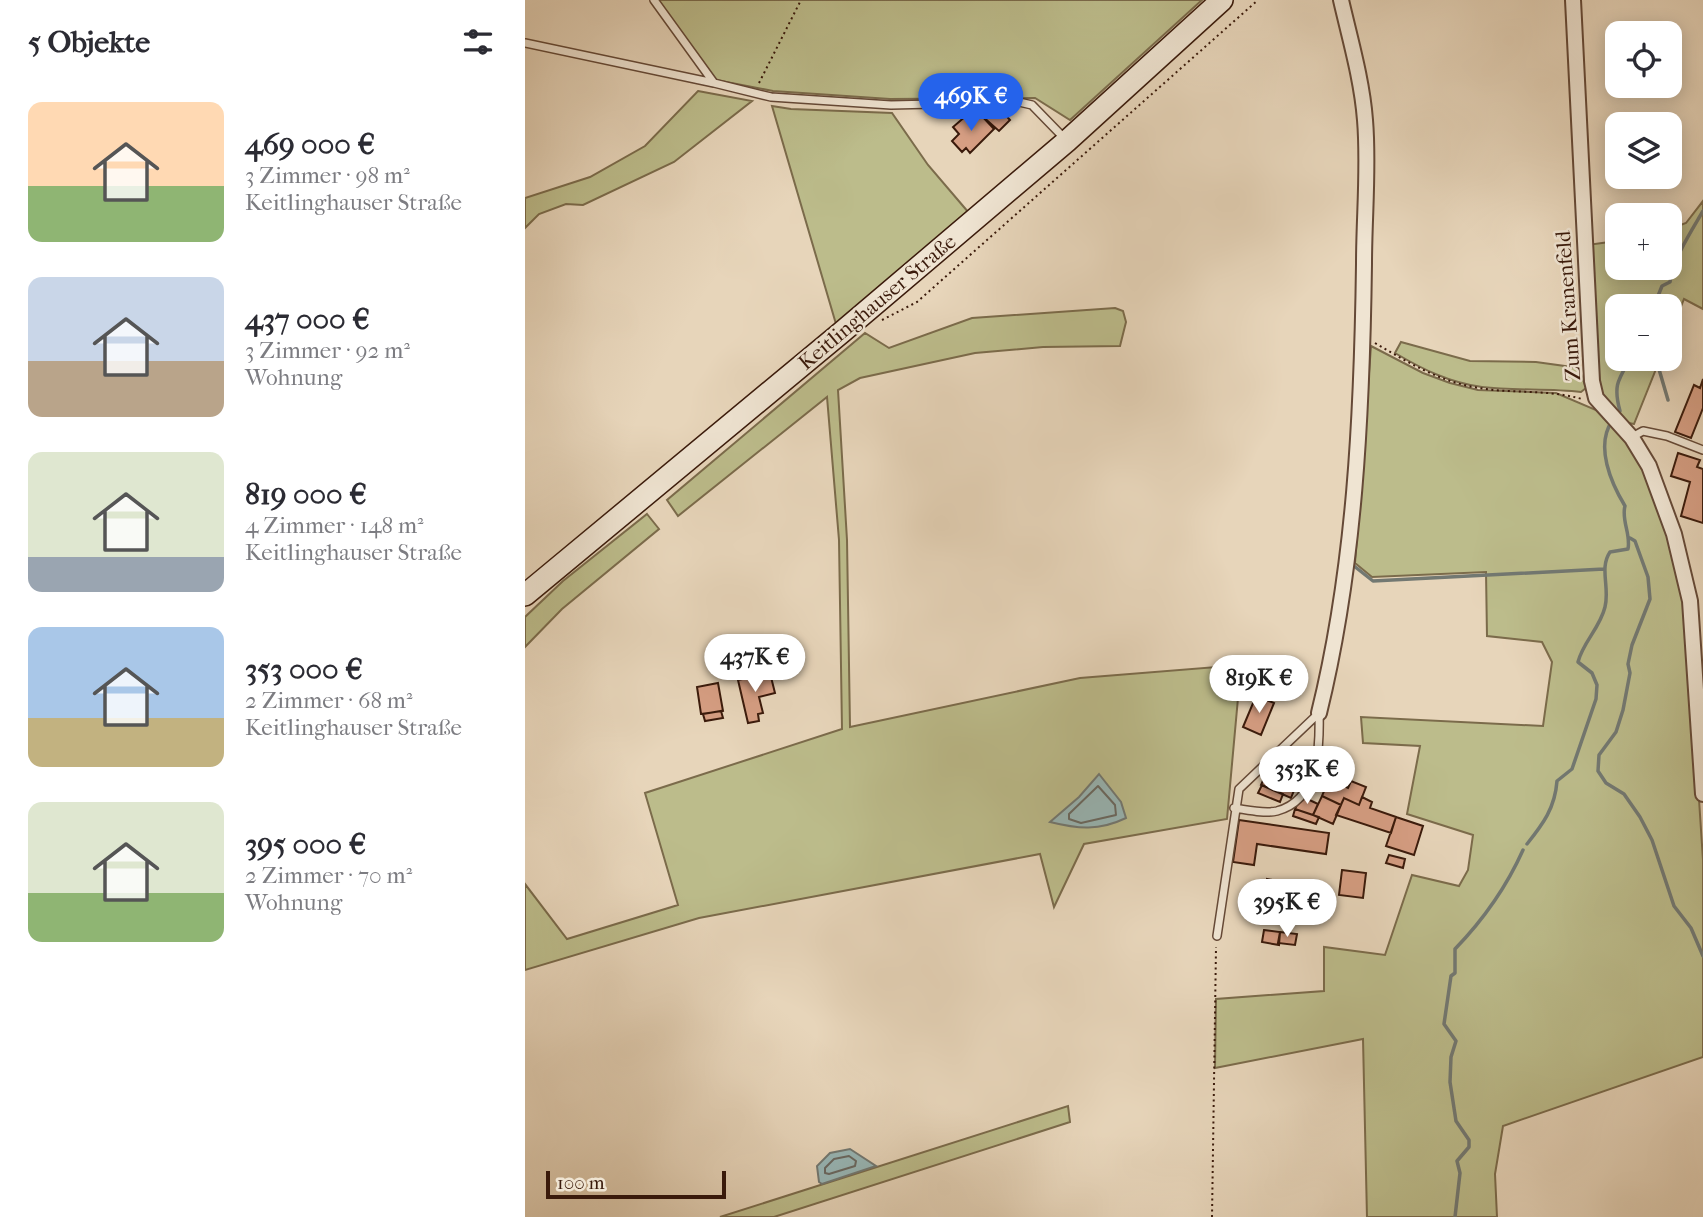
<!DOCTYPE html>
<html lang="de">
<head>
<meta charset="utf-8">
<style>
	body { margin:0; font-family:"IM FELL French Canon",serif; background:#f7f7f7; color:#2b2b33; height:100vh; display:flex; flex-direction:column; font-size:26px; white-space:nowrap }
	* { box-sizing:border-box; margin:0 }
	p { font-size:23px; color:#7c7c81 }
	.icon { flex:none; width:38px; height:38px; fill:none; stroke:currentColor; stroke-width:2; stroke-linecap:round; stroke-linejoin:round }
	.map { position:relative; flex:1; overflow:hidden }
	.panel { display:flex; flex-direction:column; background:#fff; width:525px }
	.panel>* { flex:none }
	.fabs { position:absolute; left:1080px; top:21px; display:grid; gap:14px }
	.fabs a { display:grid; place-items:center; width:77px; height:77px; border-radius:14px; background:#fff; box-shadow:0 4px 18px #0003; font-size:35px }
	.scale { position:absolute; left:21px; bottom:18px; width:180px; box-sizing:border-box; padding-left:7px; border:4px solid #3a1a0b; border-top:0; font-size:19px; line-height:24px; white-space:nowrap; color:#3a1a0b; -webkit-text-stroke:5px #efe4d2; paint-order:stroke }
	.price { position:absolute; translate:-50% -60px; padding:0 16px; border-radius:24px; background:#fff; color:#222; font-size:23px; line-height:46px; filter:drop-shadow(0 2px 4px #0008) }
	.price::after { content:''; position:absolute; left:50%; top:42px; width:21px; height:16px; margin-left:-10px; background:inherit; clip-path:polygon(0 0,100% 0,50% 100%) }
	.price.active { background:#2563eb; color:#fff }
	ul { padding:0; list-style:none }
	li { display:flex; align-items:center; gap:21px; height:175px; padding:0 28px }
	li span { display:grid; place-items:center; flex:none; width:196px; height:140px; border-radius:14px; color:#555 }
	li>.icon { margin-inline-start:auto }
	span .icon { width:84px; height:84px; fill:#fffc; stroke-width:1 }
	li b { font-size:30px }
	h2 { display:flex; justify-content:space-between; align-items:center; height:84px; padding:0 28px; font-size:30px }
	main { display:flex; flex:1; min-height:0 }
	.map>svg:first-child { display:block }
	.green { fill:#bcbc8b; stroke:#7b6b4b; stroke-width:2 }
	.water { fill:#98b7b7; stroke:#727872; stroke-width:2 }
	.lines { fill:none; stroke-linecap:round; stroke-linejoin:round }
	.shore { stroke:#696861; stroke-width:2 }
	.stream { stroke:#727872; stroke-width:3.5 }
	.building { fill:#d69e83; stroke:#3a1a0b; stroke-width:2 }
	.service-casing { stroke:#654937; stroke-width:10 }
	.minor-casing { stroke:#654937; stroke-width:18 }
	.secondary-casing { stroke:#3a1a0b; stroke-width:24 }
	.path { stroke:#3a1a0b; stroke-width:2; stroke-dasharray:2 3.5; stroke-linecap:butt }
	.service { stroke:#efe4d2; stroke-width:7 }
	.minor { stroke:#efe4d2; stroke-width:14 }
	.secondary { stroke:#efe4d2; stroke-width:21 }
	.labels { text-anchor:middle; dominant-baseline:central; stroke-width:5; stroke-linejoin:round; paint-order:stroke }
	.street-label { font-size:21px; fill:#3a1a0b; stroke:#efe4d2 }
</style>
</head>
<body>
<main>
<section class="panel">
<h2>5 Objekte<svg class="icon" aria-label="filters" viewBox="0 0 24 24"><path d="M4 7h16M4 17h16"/><circle cx="9" cy="7" r="2"/><circle cx="15" cy="17" r="2"/></svg></h2>
<ul>
<li><span style="background:linear-gradient(#ffd9b3 60%,#8fb573 0)"><svg class="icon" aria-label="home" viewBox="0 0 24 24"><path d="M3 11l9-7 9 7M6 9v11h12V9"/></svg></span><div><b>469 000 €</b><p>3 Zimmer · 98 m²</p><p>Keitlinghauser Straße</p></div></li>
<li><span style="background:linear-gradient(#c9d6e8 60%,#b9a48a 0)"><svg class="icon" aria-label="home" viewBox="0 0 24 24"><path d="M3 11l9-7 9 7M6 9v11h12V9"/></svg></span><div><b>437 000 €</b><p>3 Zimmer · 92 m²</p><p>Wohnung</p></div></li>
<li><span style="background:linear-gradient(#dfe7d0 75%,#9aa5b1 0)"><svg class="icon" aria-label="home" viewBox="0 0 24 24"><path d="M3 11l9-7 9 7M6 9v11h12V9"/></svg></span><div><b>819 000 €</b><p>4 Zimmer · 148 m²</p><p>Keitlinghauser Straße</p></div></li>
<li><span style="background:linear-gradient(#a9c7e8 65%,#c2b280 0)"><svg class="icon" aria-label="home" viewBox="0 0 24 24"><path d="M3 11l9-7 9 7M6 9v11h12V9"/></svg></span><div><b>353 000 €</b><p>2 Zimmer · 68 m²</p><p>Keitlinghauser Straße</p></div></li>
<li><span style="background:linear-gradient(#dfe7d0 65%,#8fb573 0)"><svg class="icon" aria-label="home" viewBox="0 0 24 24"><path d="M3 11l9-7 9 7M6 9v11h12V9"/></svg></span><div><b>395 000 €</b><p>2 Zimmer · 70 m²</p><p>Wohnung</p></div></li>
</ul>
</section>
<div class="map">
<svg width="1178" height="1217" viewBox="0 0 1178 1217">
	<rect width="100%" height="100%" fill="#e7d5ba"/>
	<filter id="stains"><feTurbulence type="fractalNoise" baseFrequency=".00286" numOctaves="4"/><feColorMatrix values="0 0 0 0 .2 0 0 0 0 .09 0 0 0 0 .02 0 0 0 .5 -.17"/></filter>
	<radialGradient id="worn" r=".72"><stop offset=".6" stop-color="#630" stop-opacity="0"/><stop offset="1" stop-color="#630" stop-opacity=".3"/></radialGradient>
	<path class="green" d="M133 0H677L545 120 510 98 365 99 248 91 191 80Z
		M173 91 227 101 149 162 58 205 41 204 14 214 0 228V198L65 177 120 146Z
		M247 106 266 109 367 113 403 165 444 213 311 324Z
		M1178 201V309L1159 299 1145 334 1144 306H1092V359H1135L1109 424C1098 423 1086 411 1080 402 1067 381 1065 276 1062 245L1092 241V268H1144L1145 229 1161 223Z
		M590 308 598 311 601 322 595 346 518 347 450 353 335 378 313 390 322 540 325 727 555 678 716 665 702 819 559 844 529 907 515 854 174 918 0 970V884L42 939 153 905 120 793 317 729 314 540 302 397 153 516 142 500 340 333 364 348 447 318Z
		M876 342 945 361 1011 362 1054 368 1061 388 1056 392C1023 388 989 391 957 387 925 383 897 369 870 353Z
		M846 346 898 373 925 383 953 390 1031 393 1071 410 1102 442 1119 469 1143 535 1161 602 1178 860V1057L978 1126 970 1174 972 1217H842L838 1039 690 1068 691 999 799 991V947L860 955 887 875 934 886 943 870 948 835 882 814 895 746 838 743 836 717 1018 726 1027 662 1017 642 962 636 961 572 847 577 830 563Z
		M122 514 134 529 37 609 0 647V617L38 581Z
		M543 1106 545 1122 249 1217H195Z"/>
	<path class="water" d="M574 774 596 802 601 818C574 831 553 829 525 822L554 797Z
		M325 1149 351 1166 297 1184 294 1182 292 1166 305 1153Z"/>
	<g class="lines">
		<path class="shore" d="M573 786 590 805 591 815 556 823 544 819V814Z
			M324 1156 331 1161 330 1166 304 1174 300 1173V1168L309 1159Z"/>
		<path class="stream" d="M1129 306 1137 286 1145 282C1148 259 1167 230 1178 211
			M1131 359 1143 400
			M1092 415 1095 411C1088 386 1093 380 1105 359
			M1105 538 1110 541 1123 577 1125 599 1107 645 1103 664 1105 673 1098 710 1091 732 1074 755 1073 771 1081 783 1099 794 1115 817 1127 840 1149 906 1166 928 1178 956
			M829 566 848 581 1079 569
			M1002 844C1018 824 1030 808 1032 781L1047 769 1071 699 1072 685 1067 673 1053 662C1058 642 1075 628 1080 607 1085 588 1074 568 1085 552L1103 549C1106 534 1096 520 1100 506 1086 483 1070 446 1087 421
			M930 1217 935 1173 932 1161 944 1147V1140L931 1121 925 1082 926 1057 931 1041 919 1024 926 976 930 973V949C959 919 981 888 998 850"/>
	</g>
	<path class="building" d="M475 109 485 120 474 131 456 115Z
		M442 115 448 122 456 115 469 129 445 153 441 148 437 152 427 141 434 134 428 127Z
		M1178 379V408L1166 438 1150 432 1169 385 1175 388Z
		M1153 453 1175 460 1172 467 1178 469V523L1156 516 1165 482 1146 476Z
		M245 673 250 693 234 697 238 713 233 714 234 721 223 723 213 680Z
		M193 683 198 711 176 714 172 687Z
		M731 696 749 703 736 735 718 727Z
		M196 711 198 718 180 721 178 714Z
		M767 749 783 756 766 798 736 785 744 767 751 770 757 755 763 758Z
		M804 779 823 788 826 781 841 787 834 805 819 798 816 805 797 796Z
		M737 785 758 794 755 802 733 793Z
		M776 796 793 804 788 815 770 809Z
		M797 796 816 805 808 824 788 815Z
		M837 797 847 802 845 808 871 817 866 833 811 815 819 798 834 805Z
		M770 809 794 817 791 824 768 816Z
		M871 817 898 826 889 855 861 846Z
		M714 820 804 833 801 854 732 844 729 865 708 862Z
		M864 855 880 859 878 868 861 863Z
		M817 870 841 873 838 898 814 895Z
		M742 879 795 890 791 908 745 898 742 915 735 914Z
		M739 930 755 932 754 945 737 942Z
		M755 932 772 934 770 945 753 943Z"/>
	<g class="lines">
		<defs>
			<path id="service" d="M129 0 189 83 246 97 366 105 494 102 507 105 541 140
				M0 43 189 83
				M1107 437 1118 431 1142 436 1178 450
				M709 808C723 810 739 814 752 811 794 800 795 747 794 713
				M692 936 714 789 794 713"/>
			<path id="minor" d="M1048 0 1067 381 1071 398 1107 438 1124 466 1149 534 1165 601 1178 794
				M794 713C830 567 837 414 839 264 839 216 844 167 840 120 837 80 825 39 816 0"/>
			<path id="secondary" d="M0 595 317 332 542 141 697 0"/>
		</defs>
		<use href="#service" class="service-casing"/>
		<use href="#minor" class="minor-casing"/>
		<use href="#secondary" class="secondary-casing"/>
		<path class="path" d="M234 83 276 0
			M357 320 392 302 733 0
			M850 343C884 363 915 382 954 388 990 394 1021 389 1057 399
			M687 1217 691 947"/>
		<use href="#service" class="service"/>
		<use href="#minor" class="minor"/>
		<use href="#secondary" class="secondary"/>
	</g>
	<g class="labels">
		<g class="street-label">
			<text transform="translate(352 302) rotate(-40)">Keitlinghauser Straße</text>
			<text transform="translate(1043 306) rotate(-94)">Zum Kranenfeld</text>
		</g>
	</g>
	<rect width="100%" height="100%" filter="url(#stains)"/>
	<rect width="100%" height="100%" fill="url(#worn)"/>
</svg>
<div class="fabs">
<a><svg class="icon" aria-label="locate" viewBox="0 0 24 24"><circle cx="12" cy="12" r="6"/><path d="M12 2v4M12 18v4M2 12h4M18 12h4"/></svg></a>
<a><svg class="icon" aria-label="layers" viewBox="0 0 24 24"><path d="M12 4l9 5-9 5-9-5zM3 14l9 5 9-5"/></svg></a>
<a>+</a>
<a>−</a>
</div>
<div class="scale">100 m</div>
<b class="price active" style="left:446px;top:133px">469K €</b>
<b class="price" style="left:230px;top:694px">437K €</b>
<b class="price" style="left:734px;top:715px">819K €</b>
<b class="price" style="left:782px;top:806px">353K €</b>
<b class="price" style="left:762px;top:939px">395K €</b>
</div>
</main>
</body>
</html>
